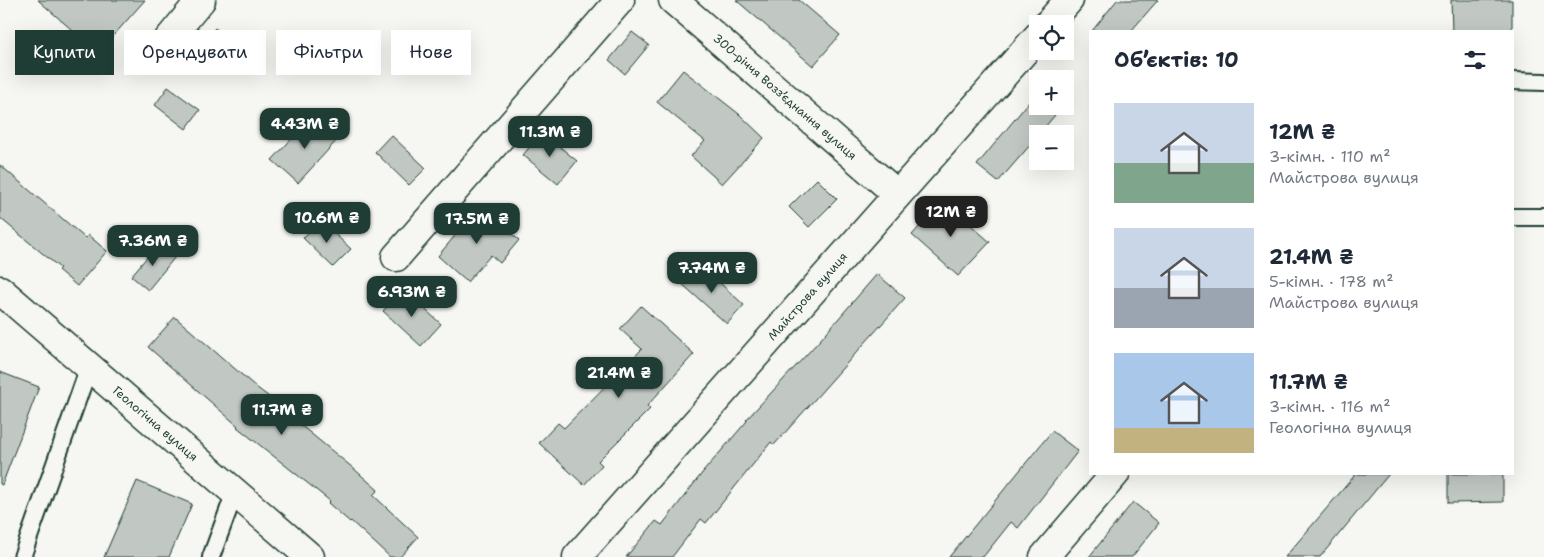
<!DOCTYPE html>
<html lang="uk">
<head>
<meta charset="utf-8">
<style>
	body { margin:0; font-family:"Shantell Sans",sans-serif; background:#f2f2f3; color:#1f2937; height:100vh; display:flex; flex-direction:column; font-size:19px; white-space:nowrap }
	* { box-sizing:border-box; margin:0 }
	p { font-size:16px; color:#747a83 }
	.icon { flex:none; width:28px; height:28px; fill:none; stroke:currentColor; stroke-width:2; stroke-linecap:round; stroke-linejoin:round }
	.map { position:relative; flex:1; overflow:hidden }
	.drawer { position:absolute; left:1089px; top:30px; width:425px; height:445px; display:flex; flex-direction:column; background:#fff; border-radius:0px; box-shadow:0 5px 20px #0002 }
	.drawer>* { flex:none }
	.top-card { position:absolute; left:15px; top:30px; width:475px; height:45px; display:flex; gap:10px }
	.fabs { position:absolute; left:1029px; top:15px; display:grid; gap:10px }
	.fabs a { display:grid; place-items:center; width:45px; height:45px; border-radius:0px; background:#fff; box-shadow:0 5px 20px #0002; font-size:25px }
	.price { position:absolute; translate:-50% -42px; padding:0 11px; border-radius:10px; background:#1f3d34; color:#fff; font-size:16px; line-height:32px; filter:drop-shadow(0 1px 2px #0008) }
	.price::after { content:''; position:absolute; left:50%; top:30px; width:15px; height:11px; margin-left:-8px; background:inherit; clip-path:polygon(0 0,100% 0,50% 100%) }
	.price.on { background:#222; color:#fff }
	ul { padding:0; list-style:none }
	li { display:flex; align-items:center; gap:15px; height:125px; padding:0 25px }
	li span { display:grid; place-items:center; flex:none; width:140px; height:100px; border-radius:0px; color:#555 }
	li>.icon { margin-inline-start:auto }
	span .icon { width:60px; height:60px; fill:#fffc; stroke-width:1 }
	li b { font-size:21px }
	h2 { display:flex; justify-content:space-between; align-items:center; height:60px; padding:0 25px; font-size:21px }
	.chip { padding:0 18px; border-radius:0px; background:#fff; box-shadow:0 5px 20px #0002; font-size:18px; line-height:45px }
	.chip.on { background:#1f3d34; color:#fff }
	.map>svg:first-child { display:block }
	.building { fill:#c1c8c3; stroke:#1f3d34 }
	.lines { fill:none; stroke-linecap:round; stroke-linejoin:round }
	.lane-casing { stroke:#1f3d34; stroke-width:20 }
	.street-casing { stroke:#1f3d34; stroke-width:31 }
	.lane { stroke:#f6f6f2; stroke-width:16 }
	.street { stroke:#f6f6f2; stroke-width:28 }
	.labels { text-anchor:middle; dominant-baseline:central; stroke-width:5; stroke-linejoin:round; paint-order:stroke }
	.street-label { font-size:12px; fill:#1f3d34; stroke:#f6f6f2 }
</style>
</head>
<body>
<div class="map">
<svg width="1544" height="557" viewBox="0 0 1544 557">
	<rect width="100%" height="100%" fill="#f6f6f2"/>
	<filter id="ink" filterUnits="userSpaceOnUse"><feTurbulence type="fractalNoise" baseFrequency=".02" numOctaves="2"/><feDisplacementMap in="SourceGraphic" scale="10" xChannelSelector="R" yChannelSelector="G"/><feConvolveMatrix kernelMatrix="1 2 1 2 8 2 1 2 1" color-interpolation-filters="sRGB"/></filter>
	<g filter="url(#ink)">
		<path class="building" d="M38 0H145L98 53Z
			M736 0H799L840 35 813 66Z
			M1117 0H1158L1131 31H1092Z
			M1451 0H1512V31H1452Z
			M215 28 241 49 227 66 201 45Z
			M632 32 649 45 625 74 609 60Z
			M683 70 739 114 764 138 722 184 691 156 705 141 657 102Z
			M168 87 200 110 186 129 155 105Z
			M1034 96 1038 100V106H1045L1055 115 1039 134H1038V136L998 182 977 165Z
			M313 116 338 139 298 183 272 160Z
			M542 132 577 161 558 184 523 155Z
			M391 135 426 168 409 185 375 152Z
			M0 165 85 238 88 235 107 251 77 286 58 270 60 268 0 218Z
			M817 179 837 199 809 227 789 207Z
			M943 200 990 242 958 276 912 235Z
			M479 207 519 240 500 263 491 255 467 282 438 256Z
			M320 220 351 249 333 267 303 238Z
			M159 243 175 257 148 290 131 276Z
			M698 263 744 305 727 324 681 283Z
			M877 274 905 298 774 445 771 442 706 523 701 519 672 557H626L656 521 662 525 703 472 747 421 746 420 820 340Z
			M403 289 441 324 421 346 383 311Z
			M641 306 694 354 647 406 650 409 598 461 602 465 584 485 539 443 558 423 564 428 642 349 620 329Z
			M175 317 256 387 289 412 287 414 353 468 378 490 373 495 418 537 400 557H390L351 521 350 522 328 503 330 501 237 427 238 426 148 347Z
			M0 372 39 387 2 485 0 484Z
			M1052 431 1078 451 1018 528 1011 522 983 557H949Z
			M1356 474H1389L1320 557H1285Z
			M1448 474H1503V502L1448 503Z
			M137 481 192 504 169 557H104Z
			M1133 502 1159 523 1132 557H1089Z"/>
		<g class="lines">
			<defs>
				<path id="lane" d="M1512 81 1544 82
					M1512 217H1544
					M22 557 89 367
					M211 557 235 492"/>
				<g id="street">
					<path id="s1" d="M673 0 897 194"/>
					<path d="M1048 24 1069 0"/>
					<path d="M159 51 201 0"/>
					<path d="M396 257 620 0"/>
					<path id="s2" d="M0 290 310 557"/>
					<path id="s3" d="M577 557 1038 36"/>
					<path d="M1044 557 1115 474"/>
				</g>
			</defs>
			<use href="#lane" class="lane-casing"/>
			<use href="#street" class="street-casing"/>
			<use href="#lane" class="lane"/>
			<use href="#street" class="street"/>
		</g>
	</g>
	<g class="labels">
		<g class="street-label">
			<text stroke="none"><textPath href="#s1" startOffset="148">300-річчя Возз’єднання вулиця</textPath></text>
			<text stroke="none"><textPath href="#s3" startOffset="348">Майстрова вулиця</textPath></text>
			<text stroke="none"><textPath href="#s2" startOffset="205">Геологічна вулиця</textPath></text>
		</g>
	</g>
</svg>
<div class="fabs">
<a><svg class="icon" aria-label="locate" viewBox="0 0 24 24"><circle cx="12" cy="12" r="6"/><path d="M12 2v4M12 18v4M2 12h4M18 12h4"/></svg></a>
<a>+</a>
<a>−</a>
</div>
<b class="price" style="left:305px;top:150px">4.43M ₴</b>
<b class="price" style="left:550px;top:158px">11.3M ₴</b>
<b class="price on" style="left:951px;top:238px">12M ₴</b>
<b class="price" style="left:327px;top:244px">10.6M ₴</b>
<b class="price" style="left:477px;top:245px">17.5M ₴</b>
<b class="price" style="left:153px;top:267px">7.36M ₴</b>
<b class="price" style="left:712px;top:294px">7.74M ₴</b>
<b class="price" style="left:412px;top:318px">6.93M ₴</b>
<b class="price" style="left:619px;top:399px">21.4M ₴</b>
<b class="price" style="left:282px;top:436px">11.7M ₴</b>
<div class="top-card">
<a class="chip on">Купити</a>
<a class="chip">Орендувати</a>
<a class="chip">Фільтри</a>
<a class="chip">Нове</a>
</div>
<section class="drawer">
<h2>Об’єктів: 10<svg class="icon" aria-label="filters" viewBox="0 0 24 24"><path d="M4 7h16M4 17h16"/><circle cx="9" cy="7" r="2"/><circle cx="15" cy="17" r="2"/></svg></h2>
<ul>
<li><span style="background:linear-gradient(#c9d6e8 60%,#7fa58c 0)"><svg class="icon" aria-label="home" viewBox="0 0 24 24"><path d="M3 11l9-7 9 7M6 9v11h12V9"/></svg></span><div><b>12M ₴</b><p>3-кімн. · 110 m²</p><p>Майстрова вулиця</p></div></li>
<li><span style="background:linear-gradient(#c9d6e8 60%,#9aa5b1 0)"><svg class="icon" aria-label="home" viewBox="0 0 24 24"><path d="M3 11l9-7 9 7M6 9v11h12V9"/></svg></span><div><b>21.4M ₴</b><p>5-кімн. · 178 m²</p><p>Майстрова вулиця</p></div></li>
<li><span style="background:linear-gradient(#a9c7e8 75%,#c2b280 0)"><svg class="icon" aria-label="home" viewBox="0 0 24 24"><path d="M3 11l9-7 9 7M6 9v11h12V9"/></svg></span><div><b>11.7M ₴</b><p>3-кімн. · 116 m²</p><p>Геологічна вулиця</p></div></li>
</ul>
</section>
</div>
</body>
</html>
